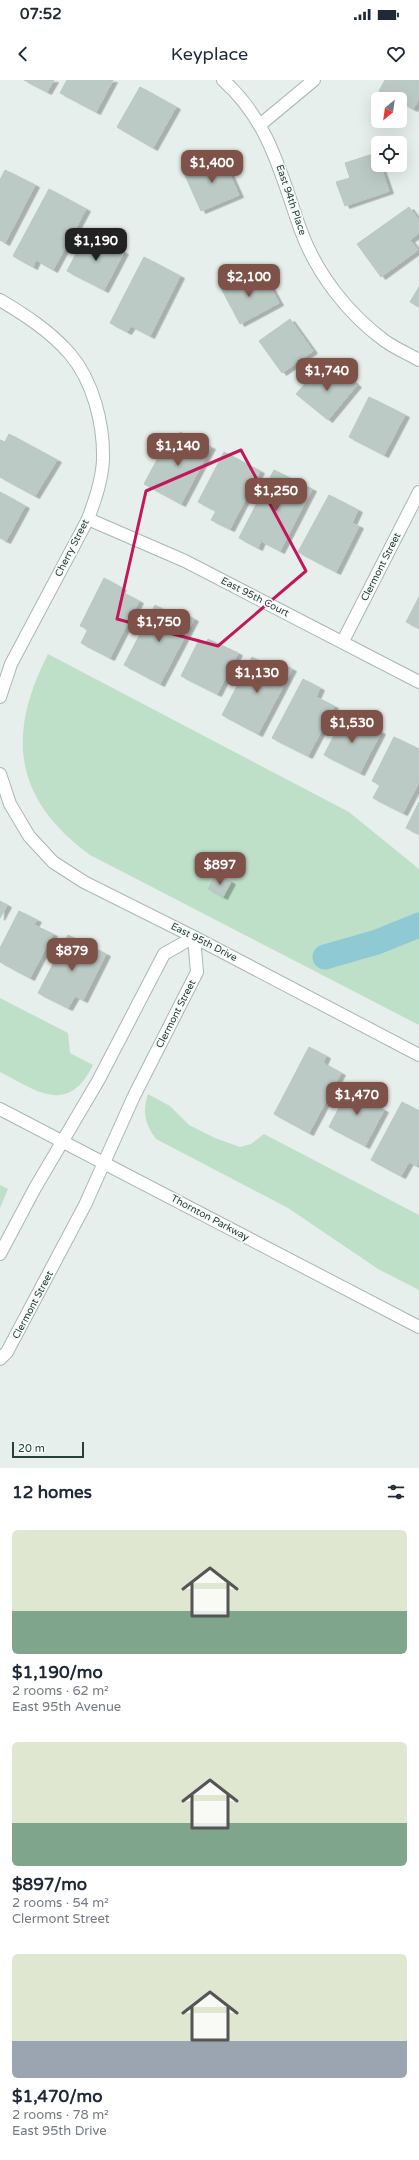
<!DOCTYPE html>
<html lang="en">
<head>
<meta charset="utf-8">
<style>
	body { margin:0; font-family:"Varela Round",sans-serif; background:#f2f2f3; color:#1f2937; height:100vh; display:flex; flex-direction:column; font-size:15px; white-space:nowrap }
	* { box-sizing:border-box; margin:0 }
	p { font-size:13px; color:#747a83 }
	.icon { flex:none; width:22px; height:22px; fill:none; stroke:currentColor; stroke-width:2; stroke-linecap:round; stroke-linejoin:round }
	.map { position:relative; height:1388px; overflow:hidden }
	.drawer { display:flex; flex-direction:column; background:#fff; flex:1 }
	.drawer>* { flex:none }
	.needle { width:26px; rotate:209deg }
	.fabs { position:absolute; left:371px; top:12px; display:grid; gap:8px }
	.fabs a { display:grid; place-items:center; width:36px; height:36px; border-radius:6px; background:#fff; box-shadow:0 4px 16px #0002; font-size:20px }
	.scale { position:absolute; left:12px; bottom:10px; width:72px; box-sizing:border-box; padding-left:4px; border:2px solid #24423a; border-top:0; font-size:11px; line-height:14px; white-space:nowrap; color:#24423a; -webkit-text-stroke:3px #f7fbf9; paint-order:stroke }
	.price { position:absolute; translate:-50% -34px; padding:0 9px; border-radius:8px; background:#7f5249; color:#fff; font-size:13px; line-height:26px; filter:drop-shadow(0 1px 2px #0008) }
	.price::after { content:''; position:absolute; left:50%; top:24px; width:12px; height:9px; margin-left:-6px; background:inherit; clip-path:polygon(0 0,100% 0,50% 100%) }
	.price.current { background:#222; color:#fff }
	ul { padding:0; list-style:none }
	li { display:grid; align-content:center; gap:8px; height:212px; padding:0 12px }
	li span { display:grid; place-items:center; height:124px; border-radius:6px; color:#555 }
	li>.icon { margin-inline-start:auto }
	span .icon { width:72px; height:72px; fill:#fffc; stroke-width:1 }
	li b { font-size:17px }
	h2 { display:flex; justify-content:space-between; align-items:center; height:48px; padding:0 12px; font-size:17px }
	.status { display:flex; justify-content:space-between; align-items:center; height:28px; padding:0 20px; background:#fff; direction:ltr }
	.status svg { height:11px; fill:currentColor }
	header { display:flex; justify-content:space-between; align-items:center; height:52px; padding:0 12px; background:#fff; font-size:18px; font-weight:600 }
	.map>svg:first-child { display:block }
	.green { fill:#bfe0c8 }
	.lines { fill:none; stroke-linecap:round; stroke-linejoin:round }
	.canal { stroke:#8ec9d4; stroke-width:25 }
	.building { fill:#bbcac4; stroke:#b8c9c2; filter:url(#shadow) }
	.minor-casing { stroke:#a8b8b2; stroke-width:14 }
	.minor { stroke:#fff; stroke-width:12 }
	.marked { fill:none; stroke:#c2185b; stroke-width:3; stroke-linejoin:round }
	.labels { text-anchor:middle; dominant-baseline:central; stroke-width:3.5; stroke-linejoin:round; paint-order:stroke }
	.street-label { font-size:10px; fill:#24423a; stroke:#f7fbf9 }
</style>
</head>
<body>
<div class="status"><b>07:52</b><svg viewBox="0 0 49 12"><path d="M0 12V9h3v3zM5 12V6h3v6zM10 12V3h3v9zM15 12V0h3v12zM26 1h20v11H26zM47 4h2v5h-2z"/></svg></div>
<header><svg class="icon" aria-label="back" viewBox="0 0 24 24"><path d="M15 5l-7 7 7 7"/></svg>Keyplace<svg class="icon" aria-label="heart" viewBox="0 0 24 24"><path d="M12 20l-8-8c-3-5 5-10 8-4 3-6 11-1 8 4z"/></svg></header>
<div class="map">
<svg width="419" height="1388" viewBox="0 0 419 1388">
	<defs>
		<filter id="shadow"><feDropShadow dx="4.5" dy="2.5" stdDeviation="0" flood-color="#0004"/></filter>
	</defs>
	<rect width="100%" height="100%" fill="#e6efeb"/>
	<path class="green" d="M48 574 349 732 419 789V945L90 775C14 719 6 656 48 574Z
		M0 918 68 953 70 973 93 985C68 1036 37 1011 0 992Z
		M148 1014 170 1026 189 1045 215 1058 240 1067 251 1064 264 1054 419 1135V1210L378 1189 288 1128 156 1059C145 1044 142 1032 148 1014Z
		M0 1105 8 1109 0 1128Z"/>
	<g class="lines">
		<path class="canal" d="M325 877 377 862 419 845"/>
	</g>
	<path class="building" d="M24 0H54L47 12Z
		M67 0H113L96 32 60 13Z
		M385 0H419V19L413 29 400 22V19H394L379 11Z
		M140 7 176 27 153 68 117 47Z
		M376 73 378 85H380L389 111 345 126 336 102 350 98 345 83Z
		M222 77 239 115 201 131 184 93Z
		M5 90 35 105 5 163 0 160V100Z
		M49 109 86 129 53 190 36 180 33 187 13 176Z
		M409 127 419 140V153L410 160 418 170 381 197 357 164Z
		M87 153 124 172 104 210 67 191Z
		M144 177 180 196 150 256 131 246 127 252 110 243Z
		M248 194 254 207 267 201 279 223 240 244 221 208Z
		M419 207V227L410 222Z
		M290 239 313 271 282 293 259 261Z
		M337 288 357 305 328 340 296 314 318 289 329 298Z
		M369 317 405 335 384 375 349 357Z
		M180 352 211 367 181 424 144 404 167 361 173 365Z
		M9 354 57 380 35 416 0 397V360L5 362Z
		M224 372 260 391 230 449 211 440 216 431 198 422Z
		M274 390 312 409 280 471 261 461 258 468 239 458Z
		M0 412 25 426 6 461 0 458Z
		M329 415 358 430 352 443 359 446 336 492 298 472Z
		M104 498 122 508 120 511 139 521 110 578 81 563 88 549 80 546Z
		M419 517V548L406 542Z
		M155 525 174 535 177 530 194 539 160 604 124 585Z
		M208 559 238 573 217 614 181 596 199 560 206 564Z
		M252 577 271 587 274 580 292 589 258 654 222 635Z
		M303 599 320 608 316 617 334 626 308 676 272 658Z
		M345 634 381 652 360 693 324 675Z
		M394 657 419 669V702L403 733 373 718 380 705 372 701Z
		M419 722V754L406 748Z
		M216 794 231 802 223 817 208 809Z
		M0 821 7 825 0 838Z
		M19 831 37 840 34 845 53 854 30 898 0 882V868Z
		M68 855 106 874 83 920 75 916 68 928 38 913Z
		M309 967 326 976 323 983 341 993 309 1053 274 1034Z
		M350 1006 379 1022 377 1026 384 1030 365 1066 329 1047Z
		M402 1022 419 1031V1083L417 1086 409 1082 401 1096 371 1080Z"/>
	<g class="lines">
		<defs>
			<path id="minor" d="M223 0C270 42 281 95 301 151 317 194 348 234 385 261 395 268 408 274 419 280
				M261 44 314 0
				M0 220C25 235 50 251 70 274 93 301 104 344 103 380 102 400 95 420 88 439L11 584 0 617
				M88 439 185 481 419 602
				M343 561 419 412
				M0 694 10 724 29 756 53 782 84 802 194 857 419 975
				M0 1029 419 1247
				M0 1174 35 1108 98 1001 164 874 194 857 197 892 134 1016 85 1125 7 1272 0 1279"/>
		</defs>
		<use href="#minor" class="minor-casing"/>
		<use href="#minor" class="minor"/>
	</g>
	<path class="marked" d="M241 370 306 491 218 566 117 539 146 411Z"/>
	<g class="labels">
		<g class="street-label">
			<text transform="translate(291 120) rotate(71)">East 94th Place</text>
			<text transform="translate(72 468) rotate(-63)">Cherry Street</text>
			<text transform="translate(381 487) rotate(-63)">Clermont Street</text>
			<text transform="translate(255 517) rotate(27)">East 95th Court</text>
			<text transform="translate(204 862) rotate(27)">East 95th Drive</text>
			<text transform="translate(176 934) rotate(-63)">Clermont Street</text>
			<text transform="translate(210 1138) rotate(28)">Thornton Parkway</text>
			<text transform="translate(33 1225) rotate(-62)">Clermont Street</text>
		</g>
	</g>
</svg>
<div class="fabs">
<a><svg class="needle" viewBox="-14 -14 28 28"><path d="M0-13l5 13h-10z" fill="#e53935"/><path d="M0 13l5-13h-10z" fill="#747a83"/></svg></a>
<a><svg class="icon" aria-label="locate" viewBox="0 0 24 24"><circle cx="12" cy="12" r="6"/><path d="M12 2v4M12 18v4M2 12h4M18 12h4"/></svg></a>
</div>
<div class="scale">20 m</div>
<b class="price" style="left:212px;top:104px">$1,400</b>
<b class="price current" style="left:96px;top:182px">$1,190</b>
<b class="price" style="left:249px;top:218px">$2,100</b>
<b class="price" style="left:327px;top:312px">$1,740</b>
<b class="price" style="left:178px;top:387px">$1,140</b>
<b class="price" style="left:276px;top:432px">$1,250</b>
<b class="price" style="left:159px;top:563px">$1,750</b>
<b class="price" style="left:257px;top:614px">$1,130</b>
<b class="price" style="left:352px;top:664px">$1,530</b>
<b class="price" style="left:220px;top:806px">$897</b>
<b class="price" style="left:72px;top:892px">$879</b>
<b class="price" style="left:357px;top:1036px">$1,470</b>
</div>
<section class="drawer">
<h2>12 homes<svg class="icon" aria-label="filters" viewBox="0 0 24 24"><path d="M4 7h16M4 17h16"/><circle cx="9" cy="7" r="2"/><circle cx="15" cy="17" r="2"/></svg></h2>
<ul>
<li><span style="background:linear-gradient(#dfe7d0 65%,#7fa58c 0)"><svg class="icon" aria-label="home" viewBox="0 0 24 24"><path d="M3 11l9-7 9 7M6 9v11h12V9"/></svg></span><div><b>$1,190/mo</b><p>2 rooms · 62 m²</p><p>East 95th Avenue</p></div></li>
<li><span style="background:linear-gradient(#dfe7d0 65%,#7fa58c 0)"><svg class="icon" aria-label="home" viewBox="0 0 24 24"><path d="M3 11l9-7 9 7M6 9v11h12V9"/></svg></span><div><b>$897/mo</b><p>2 rooms · 54 m²</p><p>Clermont Street</p></div></li>
<li><span style="background:linear-gradient(#dfe7d0 70%,#9aa5b1 0)"><svg class="icon" aria-label="home" viewBox="0 0 24 24"><path d="M3 11l9-7 9 7M6 9v11h12V9"/></svg></span><div><b>$1,470/mo</b><p>2 rooms · 78 m²</p><p>East 95th Drive</p></div></li>
</ul>
</section>
</body>
</html>
